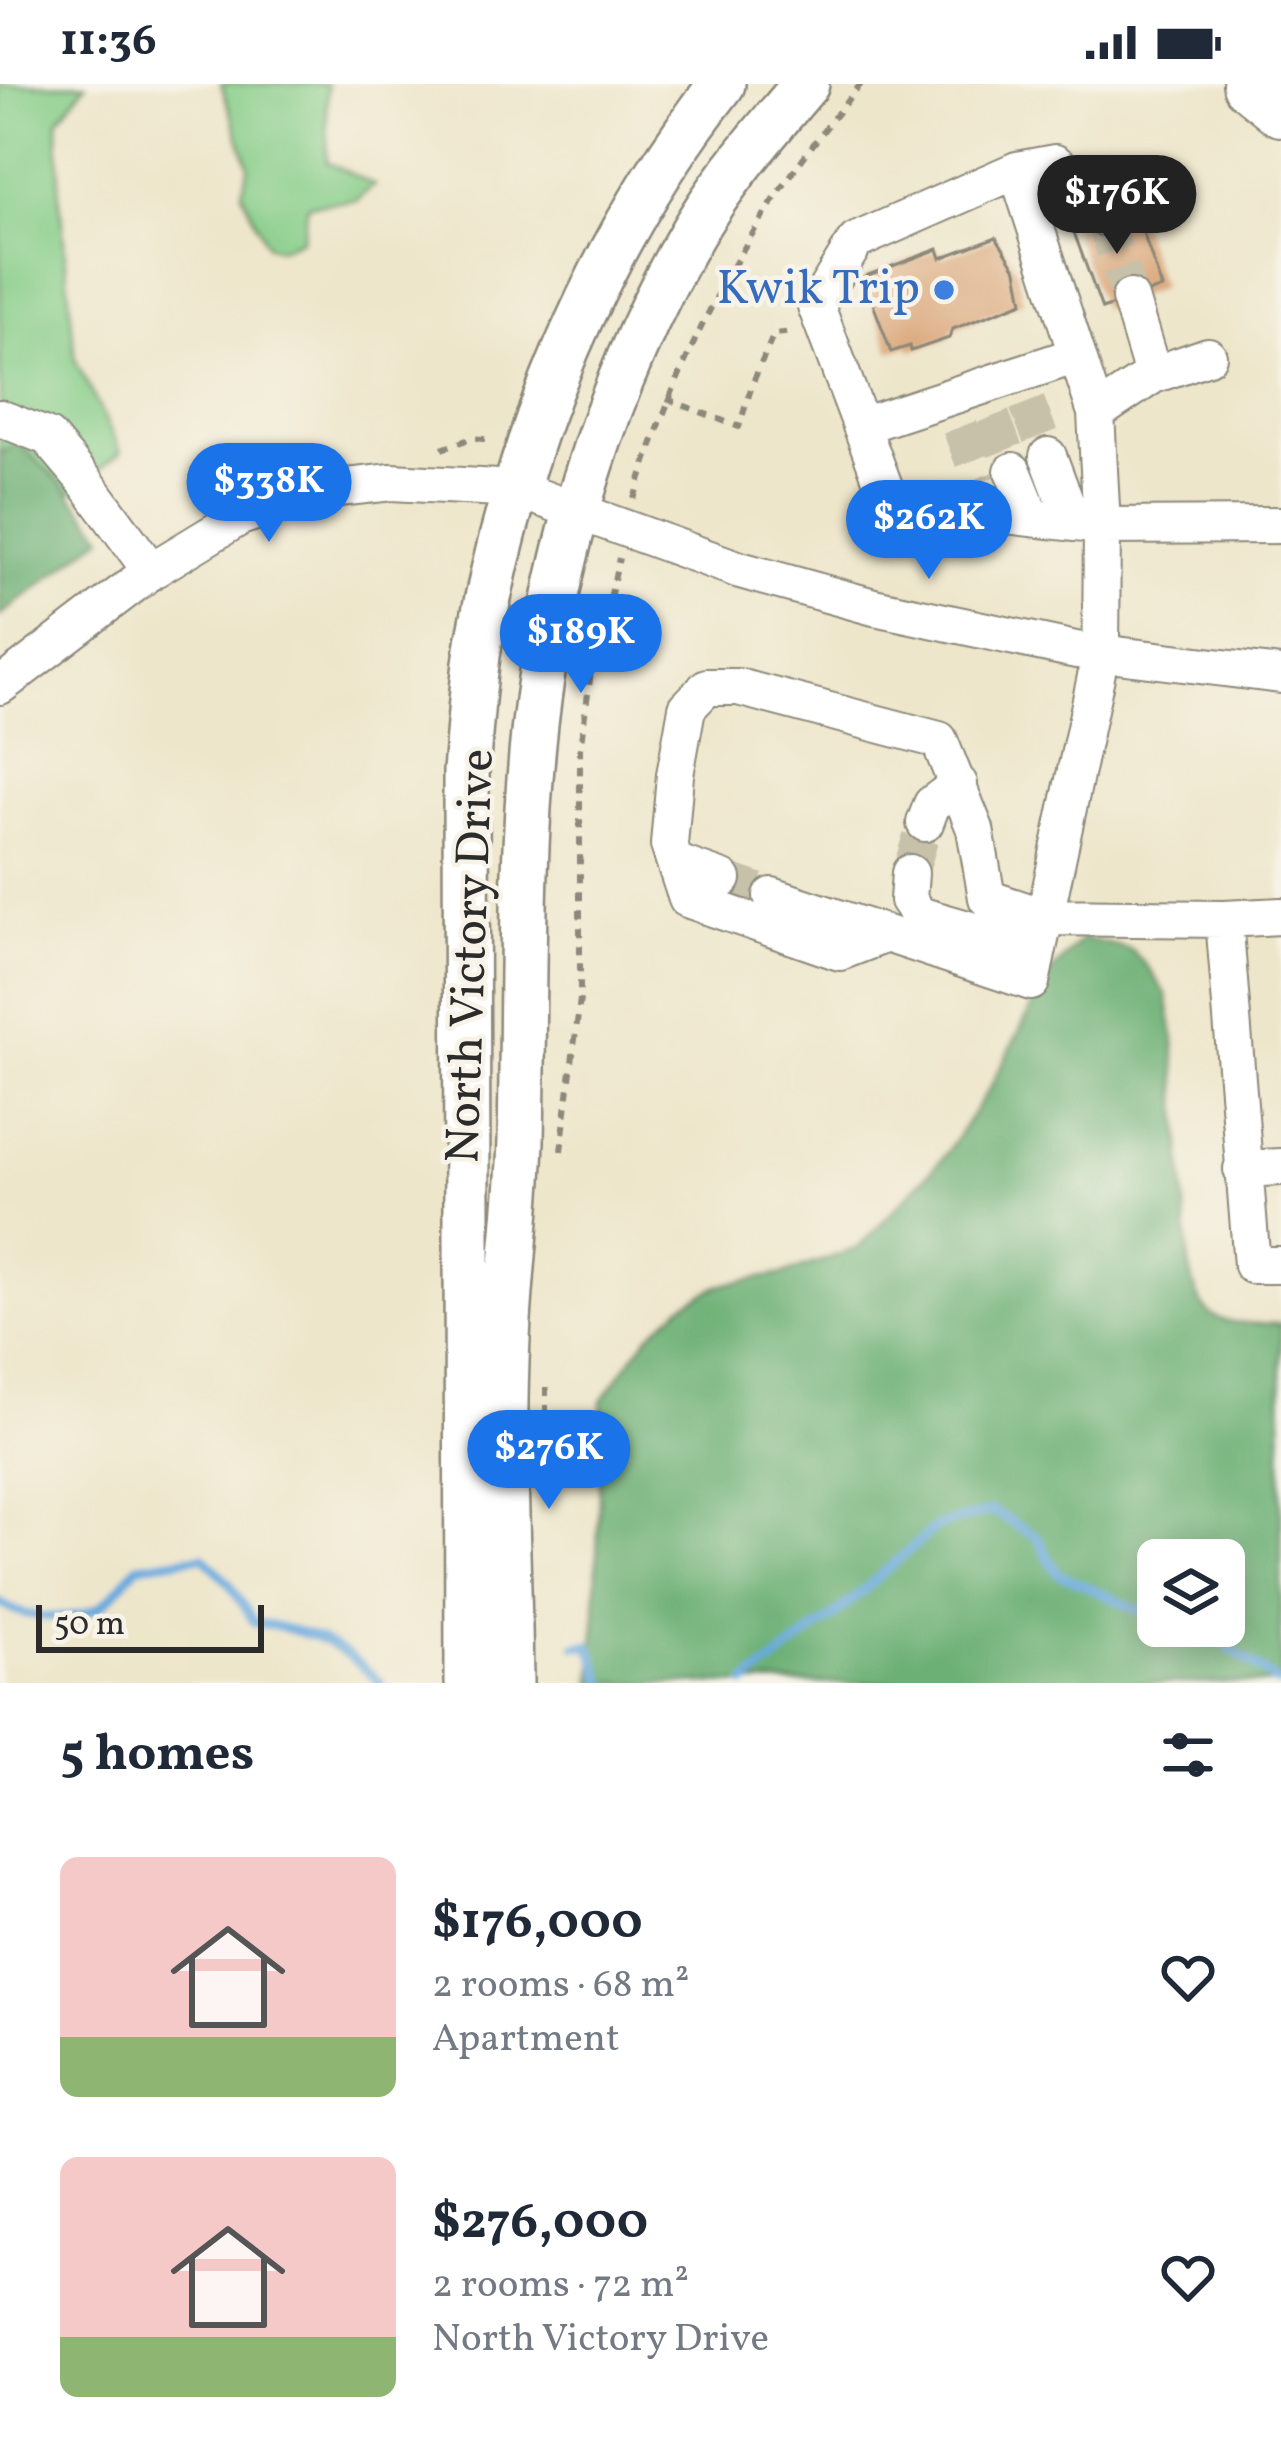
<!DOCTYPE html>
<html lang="en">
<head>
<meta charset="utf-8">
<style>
	body { margin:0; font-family:Vollkorn,serif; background:#f2f2f3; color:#1f2937; height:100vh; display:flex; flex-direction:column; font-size:45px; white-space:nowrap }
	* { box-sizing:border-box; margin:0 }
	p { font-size:39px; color:#747a83 }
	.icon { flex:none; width:66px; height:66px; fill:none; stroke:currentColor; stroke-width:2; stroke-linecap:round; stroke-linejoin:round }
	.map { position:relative; height:1599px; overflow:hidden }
	.panel { display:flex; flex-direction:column; background:#fff; flex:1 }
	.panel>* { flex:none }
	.buttons { position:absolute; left:1137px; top:1455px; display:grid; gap:24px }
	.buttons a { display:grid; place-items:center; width:108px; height:108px; border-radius:18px; background:#fff; box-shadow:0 6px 30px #0003; font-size:60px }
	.scale { position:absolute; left:36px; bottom:30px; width:228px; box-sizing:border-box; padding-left:12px; border:6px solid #2b2b2b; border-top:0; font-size:33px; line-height:42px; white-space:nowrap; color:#2b2b2b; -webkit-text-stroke:9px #f7f3e8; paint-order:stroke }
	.price { position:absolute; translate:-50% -102px; padding:0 27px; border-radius:42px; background:#1a73e8; color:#fff; font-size:39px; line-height:78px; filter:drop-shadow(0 3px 6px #0008) }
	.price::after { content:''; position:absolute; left:50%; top:72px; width:36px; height:27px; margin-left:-18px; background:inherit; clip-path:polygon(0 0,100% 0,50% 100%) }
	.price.active { background:#222; color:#fff }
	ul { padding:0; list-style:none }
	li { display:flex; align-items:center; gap:36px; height:300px; padding:0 60px }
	li span { display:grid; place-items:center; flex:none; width:336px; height:240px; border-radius:18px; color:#555 }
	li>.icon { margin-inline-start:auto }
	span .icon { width:144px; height:144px; fill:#fffc; stroke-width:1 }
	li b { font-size:51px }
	h2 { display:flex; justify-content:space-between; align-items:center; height:144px; padding:0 60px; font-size:51px }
	.status { display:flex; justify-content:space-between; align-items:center; height:84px; padding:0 60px; background:#fff; direction:ltr }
	.status svg { height:33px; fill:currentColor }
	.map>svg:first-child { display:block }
	.green { fill:#86cd88; stroke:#587c5a; stroke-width:3 }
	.forest { fill:#6cb074; stroke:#4c6e50; stroke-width:3; fill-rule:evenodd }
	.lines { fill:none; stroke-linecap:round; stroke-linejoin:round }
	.stream { stroke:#6baade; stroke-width:9 }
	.building { fill:#daa678 }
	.minor-tunnel { stroke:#c7c1aa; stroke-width:36; stroke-dasharray:36 18; stroke-linecap:butt }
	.minor-casing { stroke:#8c887a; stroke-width:40 }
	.major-casing { stroke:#8c887a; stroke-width:50 }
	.highway-casing { stroke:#8c887a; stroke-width:58 }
	.path { stroke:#8c887a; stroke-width:6; stroke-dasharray:9 9; stroke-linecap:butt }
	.minor { stroke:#fff; stroke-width:36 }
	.major { stroke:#fff; stroke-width:45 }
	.highway { stroke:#fff; stroke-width:54 }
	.shop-dot { fill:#3f7fe0; stroke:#f7f3e8; stroke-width:4.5 }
	.labels { text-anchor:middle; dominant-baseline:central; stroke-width:9; stroke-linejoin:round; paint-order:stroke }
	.shop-label { font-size:48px; fill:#366cbe; stroke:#f7f3e8; text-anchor:end }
	.street-label { font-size:48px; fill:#2b2b2b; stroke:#f7f3e8 }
</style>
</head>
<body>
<div class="status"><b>11:36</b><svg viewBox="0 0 49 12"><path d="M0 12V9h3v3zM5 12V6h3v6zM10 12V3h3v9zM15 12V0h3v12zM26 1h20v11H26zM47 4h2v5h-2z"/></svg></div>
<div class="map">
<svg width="1281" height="1599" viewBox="0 0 1281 1599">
	<rect width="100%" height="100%" fill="#f7f3e8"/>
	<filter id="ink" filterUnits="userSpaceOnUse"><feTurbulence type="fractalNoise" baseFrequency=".00833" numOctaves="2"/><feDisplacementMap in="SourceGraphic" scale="24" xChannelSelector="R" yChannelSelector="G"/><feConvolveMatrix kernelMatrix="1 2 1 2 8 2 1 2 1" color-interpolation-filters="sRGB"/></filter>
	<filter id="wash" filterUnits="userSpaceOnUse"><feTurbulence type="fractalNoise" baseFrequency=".004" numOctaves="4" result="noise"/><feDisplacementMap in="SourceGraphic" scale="48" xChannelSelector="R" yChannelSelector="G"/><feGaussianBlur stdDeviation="2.7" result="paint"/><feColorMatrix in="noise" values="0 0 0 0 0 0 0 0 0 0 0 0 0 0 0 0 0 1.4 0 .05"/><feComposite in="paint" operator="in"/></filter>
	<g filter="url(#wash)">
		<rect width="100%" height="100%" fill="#eee6ca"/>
		<path class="green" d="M0 0H86L58 36 59 104 75 275 121 368 70 409 18 360 0 370Z
			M221 0H327V78L374 101 357 116 308 121 302 155 279 165 267 161 242 108 249 82Z"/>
		<path class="forest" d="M18 359 63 401 104 452 0 532V370Z
			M1083 854 1130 865 1147 882 1167 912 1174 954 1189 1180C1201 1246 1222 1238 1281 1240V1599H593L602 1316 648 1252 684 1220 720 1201 784 1190 858 1164 943 1074 991 1002 1048 892ZM1158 1476H1224V1542H1158Z"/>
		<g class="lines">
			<path class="stream" d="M0 1518C23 1536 69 1537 96 1525 111 1518 126 1494 137 1482L203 1472 229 1499 254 1538C311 1548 339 1559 381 1599
				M1198 1542 1278 1599
				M576 1562 590 1561 604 1599
				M746 1599 836 1530 937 1442 992 1427 1037 1453 1057 1489 1138 1526 1158 1529"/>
		</g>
		<g id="blocks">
			<path class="building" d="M1134 122 1162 204 1102 225 1072 143Z
				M996 153 1017 186 1023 218 953 245 949 254 911 267 910 262 891 268 863 193 938 165 941 174Z"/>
		</g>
	</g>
	<g filter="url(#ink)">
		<use href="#blocks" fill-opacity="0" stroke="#8c887a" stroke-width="3"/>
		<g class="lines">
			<path class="minor-tunnel" d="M1103 133 1130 214
				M1027 319 1048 372
				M992 333 1013 387
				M960 343 981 398
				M910 789 925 739
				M723 795 772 812"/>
			<defs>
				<path id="minor" d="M1017 86 1055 79 1090 104 1103 133
					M1130 214 1153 291
					M1096 329 1153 291 1208 272
					M0 334 48 353 85 397 151 487
					M861 342 1077 271
					M1048 372 1073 439
					M1013 387 1032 434
					M0 602 151 487 240 433 320 406 392 398 516 405 740 486 874 523 1076 566 1281 591
					M925 739 932 720 959 700
					M675 778 723 795
					M910 789 908 816 919 831 1037 865
					M772 812 1031 898 1101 569 1102 442 1096 329 1017 86 856 157 816 222 890 418 1102 442 1281 441
					M1224 835 1252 1181H1281
					M884 851 840 868 687 815 669 761 675 691 687 624 707 603H738L939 656 975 745 987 814 1044 833 1224 835 1281 832
					M1242 1085 1281 1083"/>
				<path id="major" d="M468 1599 466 687C470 644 472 601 479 559 516 356 595 162 722 0
					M510 1599C509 1485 501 1369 507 1255 510 1189 519 1122 521 1056 524 918 520 777 535 640 555 470 605 300 691 151 722 98 766 47 806 0"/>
				<path id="highway" d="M1250 0 1281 25"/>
			</defs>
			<use href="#minor" class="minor-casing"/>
			<use href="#major" class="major-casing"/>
			<use href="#highway" class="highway-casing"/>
			<path class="path" d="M667 315 739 343 753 298 774 250 792 248
				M442 365 472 354 493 356
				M634 415C684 255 753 129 861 0
				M561 1067 580 915V665L597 547 609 519 619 474
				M546 1402V1295"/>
			<use href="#minor" class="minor"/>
			<use href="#major" class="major"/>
			<use href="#highway" class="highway"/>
		</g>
	</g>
	<circle class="shop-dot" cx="944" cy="206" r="12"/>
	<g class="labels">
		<g class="shop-label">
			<text x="920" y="206">Kwik Trip</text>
		</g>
		<g class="street-label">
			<text transform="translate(472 872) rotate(-88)">North Victory Drive</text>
		</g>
	</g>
</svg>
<div class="buttons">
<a><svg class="icon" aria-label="layers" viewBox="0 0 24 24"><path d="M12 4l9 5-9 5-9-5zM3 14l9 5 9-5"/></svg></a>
</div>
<div class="scale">50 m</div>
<b class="price active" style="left:1117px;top:173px">$176K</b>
<b class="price" style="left:269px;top:461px">$338K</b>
<b class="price" style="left:929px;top:498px">$262K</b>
<b class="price" style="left:581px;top:612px">$189K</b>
<b class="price" style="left:549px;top:1428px">$276K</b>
</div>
<section class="panel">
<h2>5 homes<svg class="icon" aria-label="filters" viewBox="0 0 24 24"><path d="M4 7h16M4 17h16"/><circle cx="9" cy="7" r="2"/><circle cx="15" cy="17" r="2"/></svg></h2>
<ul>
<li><span style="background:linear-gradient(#f6c9c9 75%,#8fb573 0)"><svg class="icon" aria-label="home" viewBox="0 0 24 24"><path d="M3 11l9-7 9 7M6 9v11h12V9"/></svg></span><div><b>$176,000</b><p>2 rooms · 68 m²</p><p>Apartment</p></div><svg class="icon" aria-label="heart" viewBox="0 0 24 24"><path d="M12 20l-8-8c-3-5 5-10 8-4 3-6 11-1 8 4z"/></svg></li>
<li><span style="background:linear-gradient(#f6c9c9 75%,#8fb573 0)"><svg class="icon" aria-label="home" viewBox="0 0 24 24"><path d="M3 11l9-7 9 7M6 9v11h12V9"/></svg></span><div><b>$276,000</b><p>2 rooms · 72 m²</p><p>North Victory Drive</p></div><svg class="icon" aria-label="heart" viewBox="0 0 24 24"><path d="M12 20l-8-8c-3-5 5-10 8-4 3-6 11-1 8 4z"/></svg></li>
</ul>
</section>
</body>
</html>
